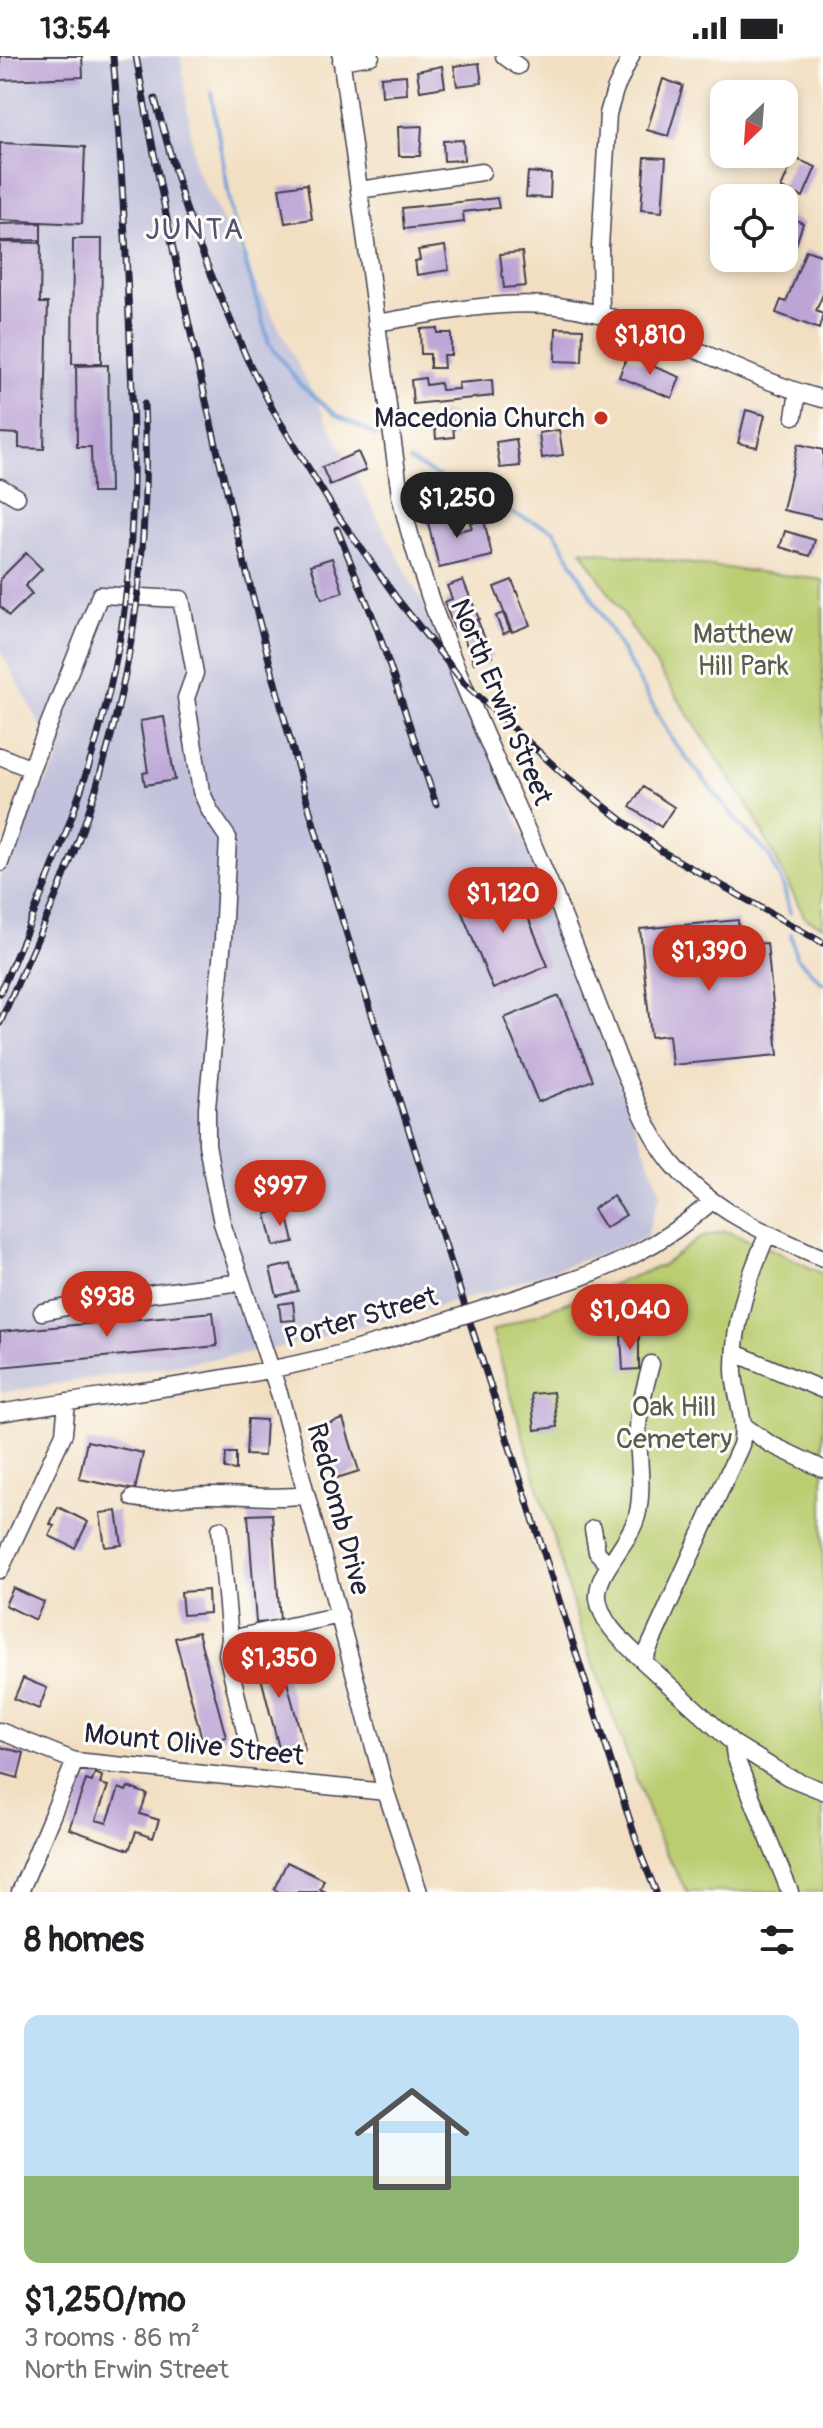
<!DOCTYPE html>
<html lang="en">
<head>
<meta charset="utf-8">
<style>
	body { margin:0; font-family:Pangolin,sans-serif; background:#f2f2f2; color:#202124; height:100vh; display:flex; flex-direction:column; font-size:30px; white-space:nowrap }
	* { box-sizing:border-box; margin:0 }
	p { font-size:26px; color:#757577 }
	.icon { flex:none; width:44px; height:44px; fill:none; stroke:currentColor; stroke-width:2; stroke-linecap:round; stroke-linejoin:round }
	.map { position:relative; height:1836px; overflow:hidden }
	.details { display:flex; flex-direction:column; background:#fff; flex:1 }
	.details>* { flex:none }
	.needle { width:52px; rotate:205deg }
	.controls { position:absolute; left:710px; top:24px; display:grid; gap:16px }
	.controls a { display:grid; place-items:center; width:88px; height:88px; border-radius:16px; background:#fff; box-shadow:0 4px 12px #0003; font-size:40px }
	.price { position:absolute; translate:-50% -68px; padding:0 18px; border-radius:28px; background:#c8321e; color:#fff; font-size:26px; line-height:52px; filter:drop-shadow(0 2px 4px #0008) }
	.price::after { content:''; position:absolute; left:50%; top:48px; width:24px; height:18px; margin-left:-12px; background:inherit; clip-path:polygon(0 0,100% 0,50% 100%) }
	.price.selected { background:#222; color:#fff }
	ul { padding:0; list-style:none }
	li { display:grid; align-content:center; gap:16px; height:424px; padding:0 24px }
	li+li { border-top:2px solid #e0e0e0 }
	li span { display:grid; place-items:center; height:248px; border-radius:16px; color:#555 }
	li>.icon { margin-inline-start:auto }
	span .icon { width:144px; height:144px; fill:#fffc; stroke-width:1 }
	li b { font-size:34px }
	h2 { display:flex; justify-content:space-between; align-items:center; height:96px; padding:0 24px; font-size:34px }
	.status { display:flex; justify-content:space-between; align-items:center; height:56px; padding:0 40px; background:#fff; direction:ltr }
	.status svg { height:22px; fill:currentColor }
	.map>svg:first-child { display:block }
	.industrial { fill:#c2c2dc }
	.green { fill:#bacd71; stroke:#6e7856; stroke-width:2 }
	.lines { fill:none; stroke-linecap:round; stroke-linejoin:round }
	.stream { stroke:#6e9cd6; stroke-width:4 }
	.building { fill:#bca4d5 }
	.minor-casing { stroke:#413e4f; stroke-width:19 }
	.minor { stroke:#fff; stroke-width:16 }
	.rail-casing { stroke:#22223b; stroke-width:7 }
	.rail { stroke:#fdfcf7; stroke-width:4; stroke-dasharray:12; stroke-linecap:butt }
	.minor-bridge-casing { stroke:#413e4f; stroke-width:19; stroke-linecap:butt }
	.minor-bridge { stroke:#fff; stroke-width:16 }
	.poi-dot { fill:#c8321e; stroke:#fdfcf7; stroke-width:3 }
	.labels { text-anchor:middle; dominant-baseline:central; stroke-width:6; stroke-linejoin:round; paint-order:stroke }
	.poi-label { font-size:28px; fill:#22223b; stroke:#fdfcf7; text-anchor:end }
	.park-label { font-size:28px; fill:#575e4e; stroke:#fdfcf7 }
	.street-label { font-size:28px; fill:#22223b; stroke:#fdfcf7 }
	.neighbourhood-label { font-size:30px; letter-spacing:2px; fill:#585071; stroke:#fdfcf7 }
</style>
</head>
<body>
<div class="status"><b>13:54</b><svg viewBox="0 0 49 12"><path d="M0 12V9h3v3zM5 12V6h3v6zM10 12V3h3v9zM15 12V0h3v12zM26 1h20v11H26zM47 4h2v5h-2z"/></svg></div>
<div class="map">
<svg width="823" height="1836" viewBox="0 0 823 1836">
	<rect width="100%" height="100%" fill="#fdfcf7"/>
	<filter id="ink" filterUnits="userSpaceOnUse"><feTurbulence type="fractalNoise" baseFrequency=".0125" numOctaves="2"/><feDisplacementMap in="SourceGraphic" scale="16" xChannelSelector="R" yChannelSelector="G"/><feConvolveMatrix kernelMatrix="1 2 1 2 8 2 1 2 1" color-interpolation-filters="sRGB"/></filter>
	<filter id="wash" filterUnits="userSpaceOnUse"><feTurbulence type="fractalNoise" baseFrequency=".006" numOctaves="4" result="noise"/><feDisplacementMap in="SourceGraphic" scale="32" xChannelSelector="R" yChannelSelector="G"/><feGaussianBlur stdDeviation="1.8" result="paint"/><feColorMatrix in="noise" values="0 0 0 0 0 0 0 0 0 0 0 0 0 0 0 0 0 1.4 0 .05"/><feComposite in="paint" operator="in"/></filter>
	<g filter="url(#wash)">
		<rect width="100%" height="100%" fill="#f2dfc2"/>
		<path class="industrial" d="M0 0H181L195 111 464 627 661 1136 646 1182 483 1238 273 1293 0 1337V809L59 703 0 594Z"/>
		<path class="green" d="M581 494 823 524V870L805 862 754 759Z
			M725 1175 778 1196 823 1218V1836H687L659 1784 580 1572 492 1275 663 1209 700 1182Z"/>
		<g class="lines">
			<path class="stream" d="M211 36 232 158 269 288 300 328 335 358 377 380
				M410 405 489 448 554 474 673 685 741 770 768 798 783 829 790 857
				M791 878 796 901 823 927"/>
		</g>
		<g id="blocks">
			<path class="building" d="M0 0H82L83 21 0 24Z
				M479 7 482 27 457 30 454 10Z
				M442 10 445 31 420 35 417 15Z
				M406 19 407 38 382 40 381 21Z
				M663 23 683 30 668 80 647 74Z
				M422 70 420 100H399L398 71Z
				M463 84 464 104 444 105 443 85Z
				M0 87 85 91 82 168 0 164Z
				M645 101 666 102 662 156 641 154Z
				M794 102 816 111 803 141 781 132Z
				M528 116 551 118 550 142 526 141Z
				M307 128 312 163 285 167 279 132Z
				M497 142 499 152 463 156 464 166 404 173 402 152Z
				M784 159 803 167 794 195 784 191Z
				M41 167V184L0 185V168Z
				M73 183H102L101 308H72Z
				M0 186 41 187 40 247H48L44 393 19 392V378L0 377Z
				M445 190 449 214 417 219 415 205 420 204 418 194Z
				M806 194 823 200V238L816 255 823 258 819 273 776 257 781 244 786 246Z
				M522 196 526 230 504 232 500 198Z
				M437 272V277H451V299H443L444 312H430V298H421L420 273Z
				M556 272 583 273 582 306 555 305Z
				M627 300 680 321 672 342 619 321Z
				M108 309 110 437H92L91 391H77L76 310Z
				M425 322 426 329 440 327 441 334 459 333 458 327 492 324 493 340 413 348 411 324Z
				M746 354 765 359 757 391 738 387Z
				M452 357 454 381 436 383 434 358Z
				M559 374 563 399 542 402 539 377Z
				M516 383 520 410 500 412 496 386Z
				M798 388 823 394V463L783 454Z
				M358 396 366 414 330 429 322 411Z
				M434 447 438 464 449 462 453 476 472 472 470 467 484 464 492 500 439 512 424 450Z
				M785 475 815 484 810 500 780 491Z
				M26 497 42 513 25 530 32 538 9 560 0 550V523Z
				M332 502 343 536 322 543 311 509Z
				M463 524 479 563 454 572 444 546 452 543 447 530Z
				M512 524 530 569 512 576 494 531Z
				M503 557 510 575 503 578 496 560Z
				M478 565 492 601 474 607 460 572Z
				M164 661 175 724 145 729 143 717 148 716 140 665Z
				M643 731 674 751 661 771 630 751Z
				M513 825 548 910 493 933 458 847Z
				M738 864 740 889 767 887 778 999 672 1009 669 979 651 981 640 873Z
				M559 940 593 1024 538 1046 504 962Z
				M613 1140 626 1159 605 1172 593 1153Z
				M286 1153 294 1186 274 1190 266 1158Z
				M291 1208 298 1235 277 1240 270 1213Z
				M293 1246 295 1264 281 1265 279 1248Z
				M636 1251H671V1274L636 1275Z
				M213 1256 217 1290 0 1311V1276Z
				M621 1279H639V1313L623 1314Z
				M553 1336 557 1371 535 1374 531 1338Z
				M248 1363 266 1364 264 1400 246 1399Z
				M343 1363 359 1415 337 1422 321 1370Z
				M87 1385 143 1397 135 1434 79 1423Z
				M226 1397H236V1414L225 1413Z
				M58 1451 88 1466 75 1492 49 1480 54 1470 50 1468Z
				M117 1455 122 1489 105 1491 100 1457Z
				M272 1458 280 1565 256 1567 248 1459Z
				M13 1532 44 1546 35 1564 5 1549Z
				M208 1534 209 1557 183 1559 181 1536Z
				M198 1576 226 1681 203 1687 175 1582Z
				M277 1588 305 1694 281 1700 254 1594Z
				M23 1622 47 1632 39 1653 14 1643Z
				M0 1691 24 1697 18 1722 0 1717Z
				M95 1717 102 1720 100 1728 108 1730 96 1764 107 1767 119 1732 126 1735 128 1731 147 1738 140 1758 159 1764 153 1782 136 1776 129 1794 69 1773 86 1724 92 1726Z
				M287 1806 324 1824 320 1833 326 1836H279L274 1833Z"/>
		</g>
	</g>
	<g filter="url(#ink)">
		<use href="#blocks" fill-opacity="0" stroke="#413e4f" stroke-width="2"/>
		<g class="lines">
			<defs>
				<path id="minor" d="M341 0 400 439C432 579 501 708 555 840 577 894 598 949 619 1004 634 1039 647 1076 671 1106 710 1154 767 1178 823 1202
					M504 0 518 10
					M341 5 371 0
					M359 134 482 116
					M601 258 600 191 608 58 615 34 631 0
					M376 267C435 258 499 243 558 250 653 262 732 319 823 343
					M794 360 798 336
					M0 431 17 441
					M0 700 31 713
					M0 807 31 713 100 539 181 543 195 617 186 642 201 735 210 755 228 782 223 883 207 1052V1088L214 1128 222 1167 280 1340 386 1736 419 1836
					M768 1177C749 1220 733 1267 734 1315 735 1341 747 1363 741 1389L643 1605 733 1687 735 1700 790 1836
					M548 1232C611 1213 661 1190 711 1146
					M42 1256 101 1244 242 1226
					M735 1297 823 1334
					M0 1357C128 1335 259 1324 384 1285
					M743 1369 770 1388 823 1413
					M133 1442C156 1447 183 1439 207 1439 241 1438 273 1444 306 1439
					M220 1473 230 1583
					M593 1473 597 1496 609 1509
					M0 1514 64 1377 67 1346
					M643 1605C625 1587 601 1568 598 1542 596 1515 629 1489 637 1460 644 1433 638 1402 638 1374 638 1352 646 1329 651 1308
					M0 1675 75 1705 386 1736
					M733 1687 788 1721 823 1735
					M249 1692 227 1598 230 1583 340 1559
					M20 1836 75 1705"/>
			</defs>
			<use href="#minor" class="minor-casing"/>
			<use href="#minor" class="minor"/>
			<defs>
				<path id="rail" d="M136 0C177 231 230 461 291 687 330 832 378 976 423 1119 495 1346 568 1572 641 1799L656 1836
					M155 43 183 144 200 192 247 303 274 356 336 457 398 544 464 627 563 718 663 796 823 887
					M337 473 376 569 436 748
					M0 937C49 824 98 709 119 587 138 480 134 369 129 260 125 173 120 87 113 0
					M0 967C29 899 63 831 87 760 133 626 151 489 144 348"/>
			</defs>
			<use href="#rail" class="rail-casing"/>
			<use href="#rail" class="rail"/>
			<defs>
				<path id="minor-bridge" d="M384 1285 548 1232"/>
			</defs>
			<use href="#minor-bridge" class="minor-bridge-casing"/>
			<use href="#minor-bridge" class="minor-bridge"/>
		</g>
	</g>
	<circle class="poi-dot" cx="601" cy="362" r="8"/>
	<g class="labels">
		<g class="poi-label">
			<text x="585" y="362">Macedonia Church</text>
		</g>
		<g class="park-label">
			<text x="743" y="578">Matthew<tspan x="743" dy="32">Hill Park</tspan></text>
			<text x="674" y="1351">Oak Hill<tspan x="674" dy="32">Cemetery</tspan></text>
		</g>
		<g class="street-label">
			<text transform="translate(501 646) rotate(67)">North Erwin Street</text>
			<text transform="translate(361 1262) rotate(-16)">Porter Street</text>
			<text transform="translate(338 1453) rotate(75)">Redcomb Drive</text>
			<text transform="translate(194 1689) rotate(6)">Mount Olive Street</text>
		</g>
		<g class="neighbourhood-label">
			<text x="195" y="173">JUNTA</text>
		</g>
	</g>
</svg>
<div class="controls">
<a><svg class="needle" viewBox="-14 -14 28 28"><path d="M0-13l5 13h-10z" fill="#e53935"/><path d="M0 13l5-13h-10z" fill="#757577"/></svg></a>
<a><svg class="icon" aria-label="locate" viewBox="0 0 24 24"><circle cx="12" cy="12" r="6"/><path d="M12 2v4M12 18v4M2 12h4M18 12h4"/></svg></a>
</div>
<b class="price" style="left:650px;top:321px">$1,810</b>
<b class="price selected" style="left:457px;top:484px">$1,250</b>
<b class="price" style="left:503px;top:879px">$1,120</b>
<b class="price" style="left:709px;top:937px">$1,390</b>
<b class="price" style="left:280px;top:1172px">$997</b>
<b class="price" style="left:107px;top:1283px">$938</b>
<b class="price" style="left:630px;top:1296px">$1,040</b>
<b class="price" style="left:279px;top:1644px">$1,350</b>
</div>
<section class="details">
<h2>8 homes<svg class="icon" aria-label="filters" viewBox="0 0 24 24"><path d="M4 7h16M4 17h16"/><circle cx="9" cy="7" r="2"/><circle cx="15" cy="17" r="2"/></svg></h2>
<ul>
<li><span style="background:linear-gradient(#bfe0f5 65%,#8fb573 0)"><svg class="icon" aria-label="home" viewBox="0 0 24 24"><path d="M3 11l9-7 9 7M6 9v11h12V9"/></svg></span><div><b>$1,250/mo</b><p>3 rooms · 86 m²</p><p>North Erwin Street</p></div></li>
</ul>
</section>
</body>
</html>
